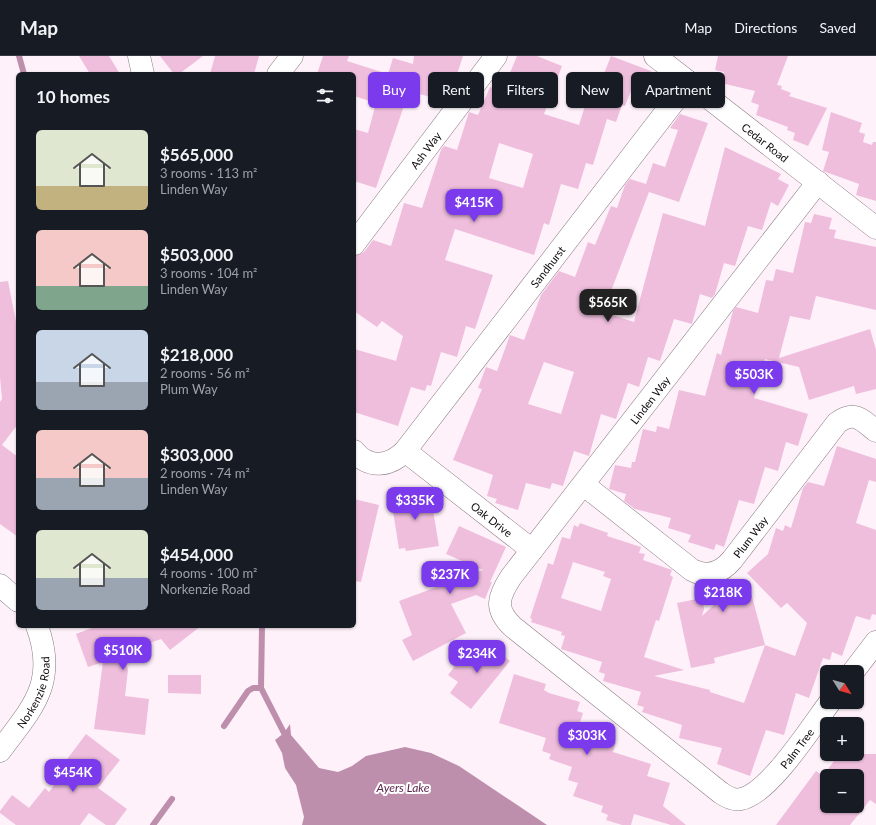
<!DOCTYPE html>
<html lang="en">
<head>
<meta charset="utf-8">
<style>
	body { margin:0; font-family:Lato,sans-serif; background:#242831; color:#f1f3f6; height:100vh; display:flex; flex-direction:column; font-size:15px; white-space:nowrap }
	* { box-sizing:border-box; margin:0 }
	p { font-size:13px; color:#9ea1a6 }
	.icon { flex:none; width:22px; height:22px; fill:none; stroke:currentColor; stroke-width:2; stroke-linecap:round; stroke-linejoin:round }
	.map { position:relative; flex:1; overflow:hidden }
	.details { position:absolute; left:16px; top:16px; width:340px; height:556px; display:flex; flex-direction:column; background:#171b24; border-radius:6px; box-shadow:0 1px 3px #0004 }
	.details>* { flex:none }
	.hud { position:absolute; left:368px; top:16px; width:380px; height:36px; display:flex; gap:8px }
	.needle { width:26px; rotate:127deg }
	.controls { position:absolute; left:820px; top:609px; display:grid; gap:8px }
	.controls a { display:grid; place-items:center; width:44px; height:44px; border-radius:6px; background:#171b24; box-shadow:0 1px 3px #0004; font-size:20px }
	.price { position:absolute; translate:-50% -34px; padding:0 9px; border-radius:8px; background:#7c3aed; color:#fff; font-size:13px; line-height:26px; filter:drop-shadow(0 1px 2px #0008) }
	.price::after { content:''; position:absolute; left:50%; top:24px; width:12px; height:9px; margin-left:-6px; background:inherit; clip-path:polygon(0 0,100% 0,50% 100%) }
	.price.selected { background:#222; color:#fff }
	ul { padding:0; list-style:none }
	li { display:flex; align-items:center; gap:12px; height:100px; padding:0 20px }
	li span { display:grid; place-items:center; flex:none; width:112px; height:80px; border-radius:6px; color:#555 }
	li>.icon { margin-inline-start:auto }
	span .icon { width:48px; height:48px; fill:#fffc; stroke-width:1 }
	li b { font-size:17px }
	h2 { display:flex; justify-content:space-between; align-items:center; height:48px; padding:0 20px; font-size:17px }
	.tag { padding:0 14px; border-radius:6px; background:#171b24; box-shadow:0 1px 3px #0004; font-size:14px; line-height:36px }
	.tag.selected { background:#7c3aed; color:#fff }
	header { display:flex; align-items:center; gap:24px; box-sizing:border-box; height:56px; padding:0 20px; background:#171b24; border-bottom:1px solid #363941 }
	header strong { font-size:19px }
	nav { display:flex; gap:22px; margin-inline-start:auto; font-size:14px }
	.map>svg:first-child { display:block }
	.water { fill:#be8fad }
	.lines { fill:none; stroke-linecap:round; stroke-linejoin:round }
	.stream { stroke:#be8fad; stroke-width:6 }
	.building { fill:#efbedd; fill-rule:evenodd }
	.minor-casing { stroke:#867a81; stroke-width:23 }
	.minor { stroke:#fff; stroke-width:22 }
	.labels { text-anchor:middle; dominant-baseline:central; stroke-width:4; stroke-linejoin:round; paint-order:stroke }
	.street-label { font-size:11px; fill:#0f0b0e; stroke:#fff }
	.water-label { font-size:12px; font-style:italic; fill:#5e254d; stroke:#fff }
</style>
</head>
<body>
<header>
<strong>Map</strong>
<nav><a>Map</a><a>Directions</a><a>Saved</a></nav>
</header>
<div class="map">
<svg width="876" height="769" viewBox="0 0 876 769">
	<rect width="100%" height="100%" fill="#fff1f9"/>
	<path class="water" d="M290 668 291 679 319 712 338 716 352 710 366 700 405 691 431 697 459 710 547 769H302L304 761 296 729 285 712 282 697 275 684 284 677Z"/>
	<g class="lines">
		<path class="stream" d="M19 0 24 18
			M261 632 262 570
			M224 670 248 635 253 632H261L284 677
			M153 769 172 743"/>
	</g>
	<path class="building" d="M79 0H109L120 18H90Z
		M160 0H203L179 18H174Z
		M215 0H259L254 18H210Z
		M323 0H349L347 5 388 18 393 2 413 8 414 0H463L451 37 437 32 434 42 409 35 376 132 354 125V73L368 77 376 47 354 40V18H317Z
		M517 0H537L562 10 544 58 579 69 589 37 593 38 596 29 599 30 611 0 651 15 641 39 631 35 625 50 622 49 616 66 607 63 593 109 586 107 578 133 561 128 549 169 544 167 534 199 455 173 445 204 493 219 475 273 466 270 457 301 441 296 431 330 427 329 425 335 411 331 398 370 354 356V293L396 305 403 280 382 265 377 271 354 255V200L364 196 373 184 391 190 404 147 422 152 441 94 444 90 457 94 469 56 478 59 490 31 502 36ZM499 87 533 98 523 132 489 122Z
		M718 0H788L777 29 782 30 781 33 791 37 789 40 827 52 808 90 793 84 795 77 787 74 788 71 756 59 759 49 751 46 755 35 721 27 724 16 715 14Z
		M831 56 862 67 859 76 865 78 863 86 872 89 873 86H876V145L856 139 859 128 823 115 829 96 822 94Z
		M680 58 708 67 679 146 649 136 603 256 634 266 663 157 705 170 725 91 781 118 778 123 789 129 778 150 771 146 762 174 748 170 735 210 724 207 715 238 712 242 700 238 692 268 674 263 660 305 648 301 639 331 628 327 616 363 601 358 589 400 574 395 563 430 552 427 550 433 526 427 518 454 495 447 497 443 487 440 493 419 453 404 482 333 478 332 486 311 497 315 510 279 524 284 541 239 559 215 575 221 588 186 595 189 611 150 617 152 625 129 630 123 646 128 653 107 665 111 678 74 670 72ZM544 306 574 316 561 358 528 348Z
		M814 158 832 162 829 173 836 174 834 182 876 191V254L816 240 810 264 790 260 779 302 870 273 876 294V333L856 338 854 330 809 344 799 311 765 303 754 342 808 358 798 390 786 386 778 415 765 411 754 448 739 444 724 491 716 488 714 494 688 486 691 479 668 472 671 462 635 453 624 445 626 438 609 433 615 409 631 412 632 406H635L643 373 656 376 657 370 669 373 679 334 705 340 717 297 721 299 733 255 736 251 758 257 766 224 773 225 776 213 793 217 805 166 811 167Z
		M8 225 18 276V368L2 389 18 401V481L0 468V346L2 343 0 321V226Z
		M837 390 876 403V426L869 424 856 467 876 474V559L872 558 870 564 856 560 842 600 832 596 830 604 823 602 809 642 796 637 784 679 766 674 750 720 717 708 722 692 679 682 682 669 642 656 644 651 637 649 641 636 603 625 605 618 599 616 602 606 561 593 565 580 561 579 562 576 531 566 532 563 530 562 548 507 553 509 562 481 570 483 574 469 578 471 580 467 608 477 607 480 641 491 639 497 645 498 643 504 672 514 670 519 673 521 659 565 656 564 644 601 684 614 654 620 710 634V636L744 647 765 589 795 600 807 567 787 547 781 552 747 517 768 498 776 472 783 475 785 469 791 472 803 432 808 426 824 430ZM573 506 605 516 603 520 611 523 601 555 561 542Z
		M423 433V438L430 436 439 490 406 495 405 492 399 493 391 443 400 441 399 437Z
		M354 443 379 449 361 526 354 525Z
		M459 470 506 491 490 526H492L485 543 476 539 451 548 466 577 413 605 402 584 412 579 399 545 483 514 446 498Z
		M751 537 765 589 714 602 715 607 691 612 677 547 702 542 704 553 702 560 716 547Z
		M97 570H201L170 594 161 583 122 597 128 614 125 640 149 643 145 679 94 673 103 606 88 611 76 578Z
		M472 588 479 600 488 588 510 605 471 653 450 637 458 626 448 619Z
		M514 618 546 628 544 634 549 637 580 646 577 655 583 657 578 673 616 686 613 696 651 708 647 720 670 727 663 750 686 769H671L634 758 631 769H622L606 764 608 759 601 756 603 750 573 740 578 727 568 724 572 711 549 703 551 698 542 695 546 682 499 667Z
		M168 619H201V638L168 637Z
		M86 678 120 704 98 732 127 753 115 769H106L89 757 80 769H16L0 757V755L12 739 29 752 45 732 49 736 69 709 65 706Z
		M839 698H876V748L870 744 850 769H776L816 715 823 720ZM827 720H857V750H827Z"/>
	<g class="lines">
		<defs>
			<g id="minor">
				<path d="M139 0 143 18"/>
				<path id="s1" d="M655 0 876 172"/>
				<path d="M278 18 292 0"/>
				<path id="s2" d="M818 126 511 521C498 541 494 553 513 571L721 737C727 741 734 745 741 743 769 738 812 670 830 646"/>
				<path id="s3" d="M354 188 496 0"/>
				<path id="s4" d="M354 395C369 413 389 411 405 395L532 494"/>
				<path id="s5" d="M405 395 689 26"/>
				<path id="s6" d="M584 429 692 514C707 522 721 517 732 504L837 367C855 354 862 364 876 375"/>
				<path d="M0 529 18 545"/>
				<path d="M853 616 876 586"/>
				<path id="s7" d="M0 695C32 652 58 627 37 570"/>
			</g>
		</defs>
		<use href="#minor" class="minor-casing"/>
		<use href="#minor" class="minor"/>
	</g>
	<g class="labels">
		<g class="street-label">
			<text stroke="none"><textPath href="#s1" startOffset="140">Cedar Road</textPath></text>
			<text stroke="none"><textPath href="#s3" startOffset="118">Ash Way</textPath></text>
			<text stroke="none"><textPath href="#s5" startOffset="233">Sandhurst</textPath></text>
			<text transform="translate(650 344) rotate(-52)">Linden Way</text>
			<text stroke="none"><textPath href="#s4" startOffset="169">Oak Drive</textPath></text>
			<text stroke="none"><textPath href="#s6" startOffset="212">Plum Way</textPath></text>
			<text stroke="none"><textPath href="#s7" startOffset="69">Norkenzie Road</textPath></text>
			<text stroke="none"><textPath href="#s2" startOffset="921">Palm Tree</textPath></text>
		</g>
		<g class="water-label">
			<text x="403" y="731">Ayers Lake</text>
		</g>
	</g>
</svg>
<div class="controls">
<a><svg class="needle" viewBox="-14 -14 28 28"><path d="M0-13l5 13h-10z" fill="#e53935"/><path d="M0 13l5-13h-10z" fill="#9ea1a6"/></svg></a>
<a>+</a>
<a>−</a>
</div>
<b class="price" style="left:474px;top:167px">$415K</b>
<b class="price selected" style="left:608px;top:267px">$565K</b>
<b class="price" style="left:754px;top:339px">$503K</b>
<b class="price" style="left:415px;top:465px">$335K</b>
<b class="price" style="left:450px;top:539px">$237K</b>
<b class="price" style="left:723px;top:557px">$218K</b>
<b class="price" style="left:123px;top:615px">$510K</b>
<b class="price" style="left:477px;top:618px">$234K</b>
<b class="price" style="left:587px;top:700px">$303K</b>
<b class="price" style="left:73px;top:737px">$454K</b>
<div class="hud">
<a class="tag selected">Buy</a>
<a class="tag">Rent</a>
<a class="tag">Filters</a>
<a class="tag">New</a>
<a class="tag">Apartment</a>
</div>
<section class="details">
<h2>10 homes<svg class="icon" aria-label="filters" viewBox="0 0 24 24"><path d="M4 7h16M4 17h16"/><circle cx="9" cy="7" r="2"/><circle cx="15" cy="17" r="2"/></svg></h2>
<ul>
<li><span style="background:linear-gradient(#dfe7d0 70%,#c2b280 0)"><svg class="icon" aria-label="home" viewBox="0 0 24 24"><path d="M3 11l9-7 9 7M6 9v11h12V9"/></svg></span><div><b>$565,000</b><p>3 rooms · 113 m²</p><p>Linden Way</p></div></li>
<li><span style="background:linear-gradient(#f6c9c9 70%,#7fa58c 0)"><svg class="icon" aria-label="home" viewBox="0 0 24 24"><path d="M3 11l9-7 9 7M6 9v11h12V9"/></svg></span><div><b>$503,000</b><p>3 rooms · 104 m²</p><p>Linden Way</p></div></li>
<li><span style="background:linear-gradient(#c9d6e8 65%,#9aa5b1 0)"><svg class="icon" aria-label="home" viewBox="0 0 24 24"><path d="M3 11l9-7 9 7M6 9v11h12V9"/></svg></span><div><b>$218,000</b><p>2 rooms · 56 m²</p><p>Plum Way</p></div></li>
<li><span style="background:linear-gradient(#f6c9c9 60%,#9aa5b1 0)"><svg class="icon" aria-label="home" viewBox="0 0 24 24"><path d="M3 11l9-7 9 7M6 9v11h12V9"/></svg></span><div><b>$303,000</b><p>2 rooms · 74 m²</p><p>Linden Way</p></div></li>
<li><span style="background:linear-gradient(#dfe7d0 60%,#9aa5b1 0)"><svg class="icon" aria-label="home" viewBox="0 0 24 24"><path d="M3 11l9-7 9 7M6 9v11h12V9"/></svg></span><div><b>$454,000</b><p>4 rooms · 100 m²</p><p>Norkenzie Road</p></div></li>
</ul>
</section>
</div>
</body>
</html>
